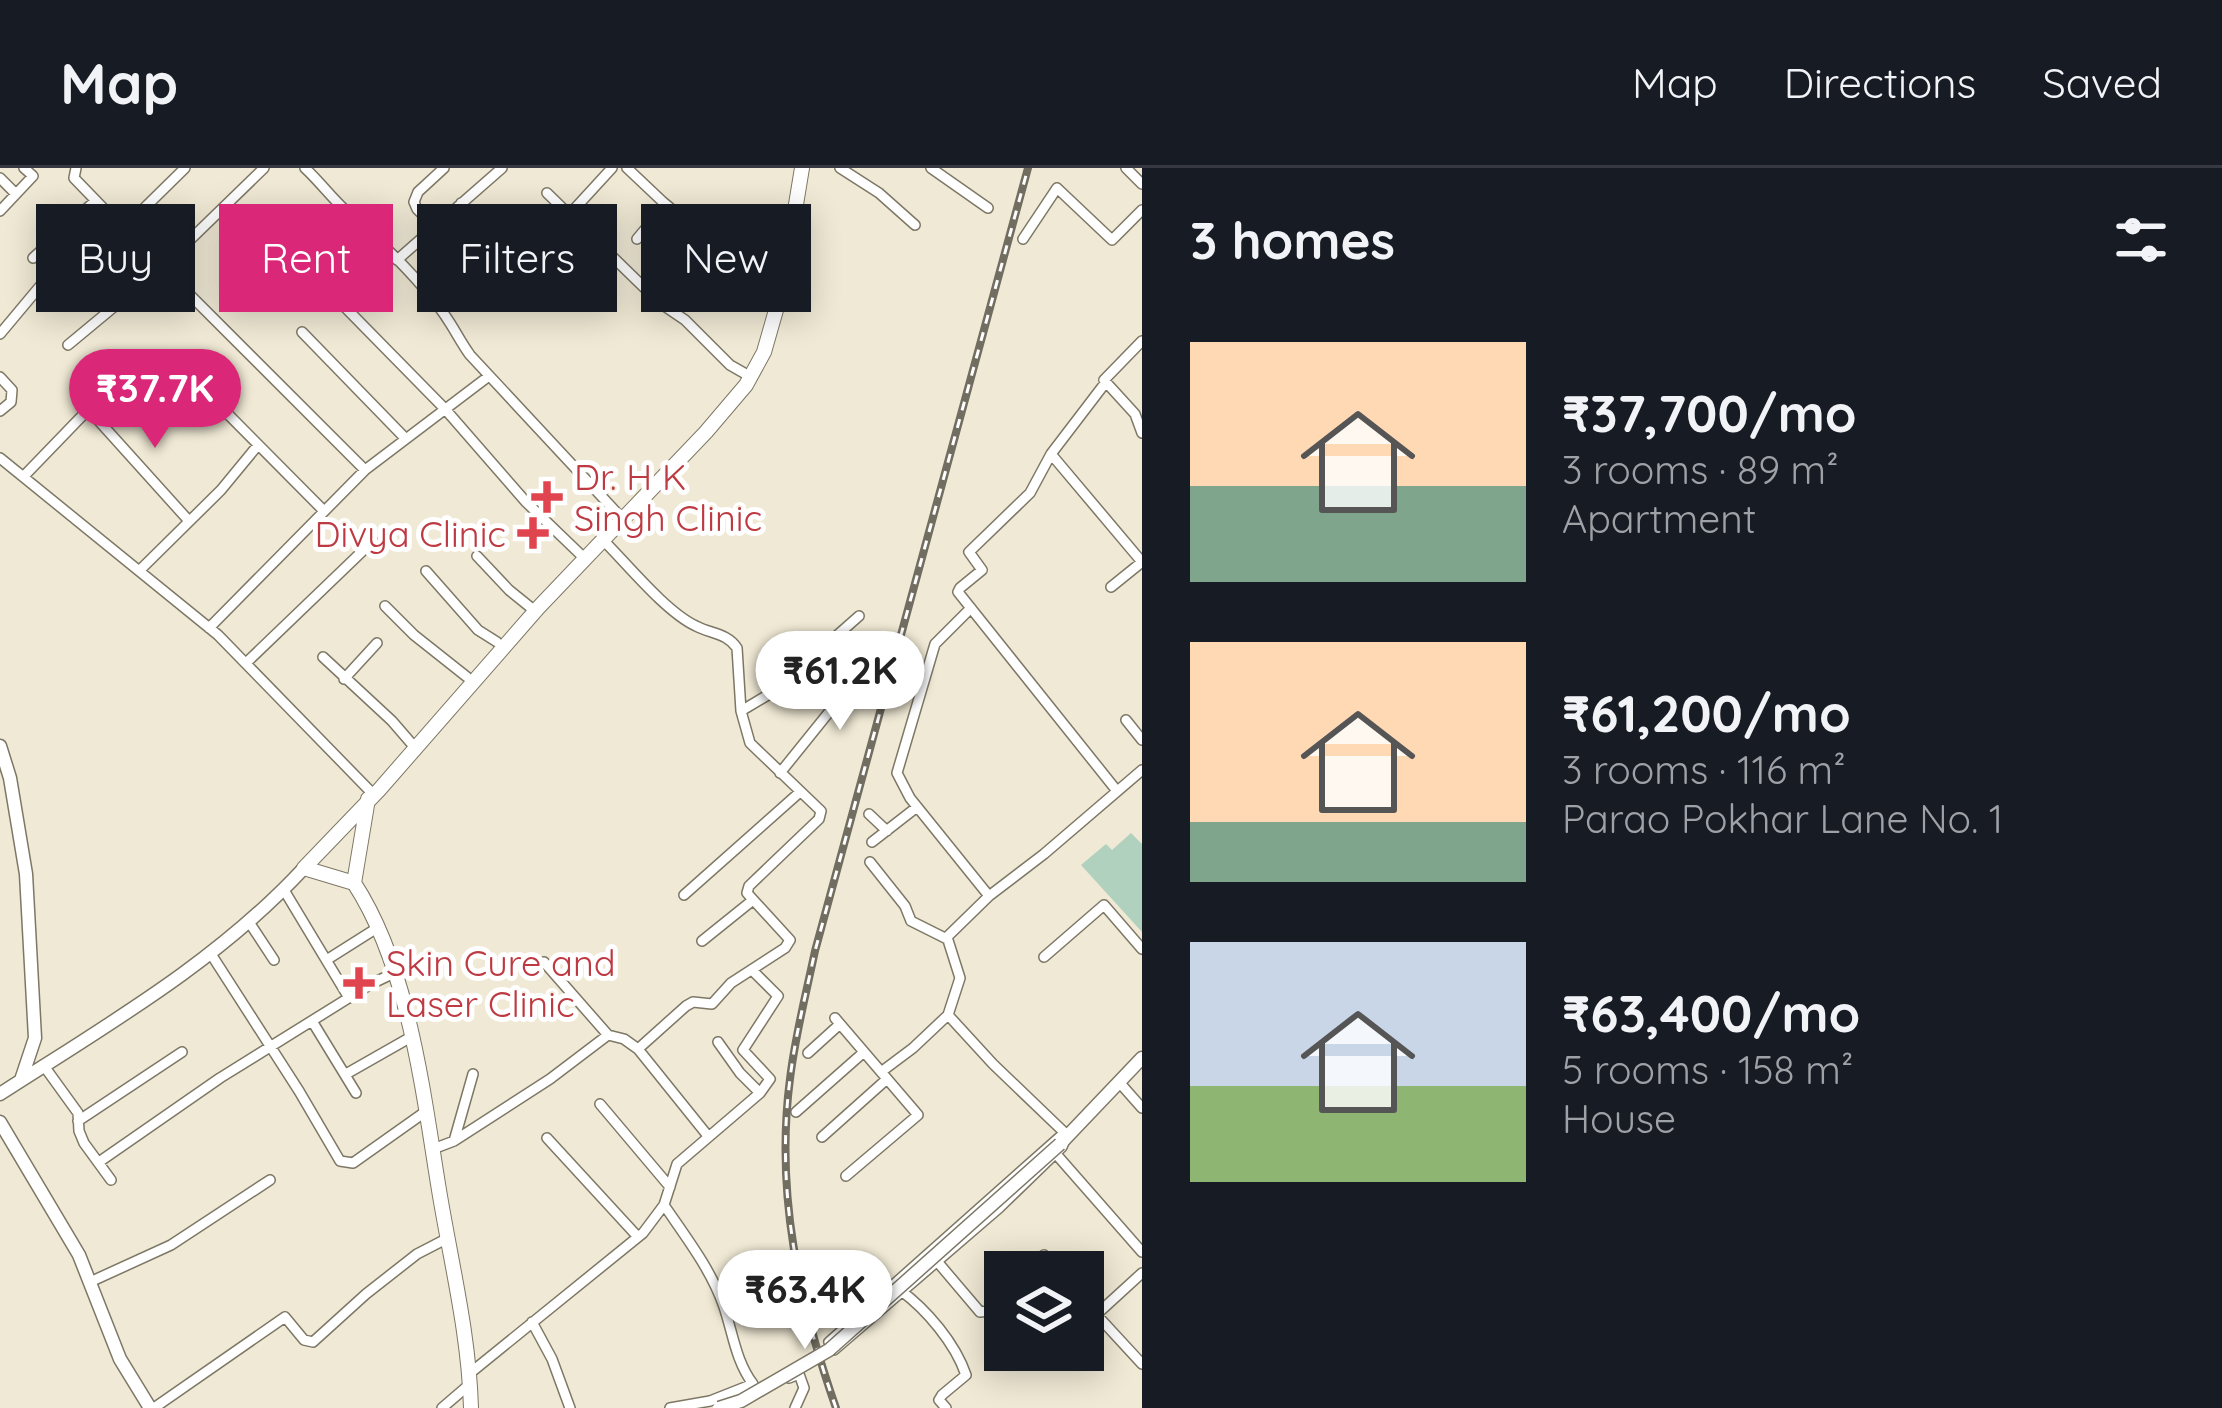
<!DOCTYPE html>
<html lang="en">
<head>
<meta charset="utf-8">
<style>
	body { margin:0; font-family:Quicksand,sans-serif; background:#242831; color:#f1f3f6; height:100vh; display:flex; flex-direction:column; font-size:45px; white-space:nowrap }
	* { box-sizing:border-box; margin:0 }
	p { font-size:39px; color:#9ea1a6 }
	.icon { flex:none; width:66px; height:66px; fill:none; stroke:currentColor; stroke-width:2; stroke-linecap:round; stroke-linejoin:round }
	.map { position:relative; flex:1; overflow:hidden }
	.side { display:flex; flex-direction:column; background:#171b24; width:1080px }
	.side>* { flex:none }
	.top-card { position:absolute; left:36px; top:36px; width:924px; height:108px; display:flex; gap:24px }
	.tools { position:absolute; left:984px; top:1083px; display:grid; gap:24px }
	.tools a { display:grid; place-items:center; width:120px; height:120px; border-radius:0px; background:#171b24; box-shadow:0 6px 30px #0003; font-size:60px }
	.price { position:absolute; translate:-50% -102px; padding:0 27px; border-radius:42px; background:#fff; color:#222; font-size:39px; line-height:78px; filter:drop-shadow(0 3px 6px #0008) }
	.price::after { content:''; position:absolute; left:50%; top:72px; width:36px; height:27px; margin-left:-18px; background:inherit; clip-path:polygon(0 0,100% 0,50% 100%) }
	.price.current { background:#db2777; color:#fff }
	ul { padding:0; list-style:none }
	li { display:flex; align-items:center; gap:36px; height:300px; padding:0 48px }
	li span { display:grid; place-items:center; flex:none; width:336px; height:240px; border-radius:0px; color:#555 }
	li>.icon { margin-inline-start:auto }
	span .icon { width:144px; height:144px; fill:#fffc; stroke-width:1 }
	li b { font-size:51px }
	h2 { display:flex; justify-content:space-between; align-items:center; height:144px; padding:0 48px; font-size:51px }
	.chip { padding:0 42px; border-radius:0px; background:#171b24; box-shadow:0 6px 30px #0003; font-size:42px; line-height:108px }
	.chip.current { background:#db2777; color:#fff }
	header { display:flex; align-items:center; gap:72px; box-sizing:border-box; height:168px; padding:0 60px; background:#171b24; border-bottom:3px solid #363941 }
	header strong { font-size:57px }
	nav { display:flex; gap:66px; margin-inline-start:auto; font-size:42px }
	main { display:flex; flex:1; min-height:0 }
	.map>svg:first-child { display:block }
	.green { fill:#b0d1bd }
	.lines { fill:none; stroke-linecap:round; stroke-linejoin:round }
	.street-casing { stroke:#7d7765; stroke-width:12 }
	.secondary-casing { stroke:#7d7765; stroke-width:15 }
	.primary-casing { stroke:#7d7765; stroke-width:16 }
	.street { stroke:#fff; stroke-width:9 }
	.secondary { stroke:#fff; stroke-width:12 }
	.primary { stroke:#fff; stroke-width:14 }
	.rail-casing { stroke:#716d61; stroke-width:8 }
	.rail { stroke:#fff; stroke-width:3; stroke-dasharray:9; stroke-linecap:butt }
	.secondary-bridge-casing { stroke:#7d7765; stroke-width:15; stroke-linecap:butt }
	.secondary-bridge { stroke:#fff; stroke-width:12 }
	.health-dot { fill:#e0444e; stroke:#fff; stroke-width:4.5 }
	.labels { text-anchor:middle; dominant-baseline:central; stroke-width:10; stroke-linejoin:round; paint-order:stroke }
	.health-label { font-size:36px; fill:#be3a42; stroke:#fff; text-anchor:start }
</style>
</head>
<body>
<header>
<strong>Map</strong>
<nav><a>Map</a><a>Directions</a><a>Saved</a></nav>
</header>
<main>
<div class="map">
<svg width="1142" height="1240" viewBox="0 0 1142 1240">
	<rect width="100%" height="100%" fill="#f0e9d5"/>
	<path class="green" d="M1131 665 1142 676V764L1081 697 1106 676 1112 682Z"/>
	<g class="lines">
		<defs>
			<path id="street" d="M76 0 74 10 134 72 157 102 168 105 365 302
				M305 0C319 13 331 29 345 42 380 73 425 115 450 155 457 166 462 176 470 187L618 346
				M627 0 663 34V40L637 71
				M840 0 879 25 915 57
				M931 0 988 40
				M1126 0 1142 16
				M0 10 16 26
				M547 25 660 135 685 152 730 197 744 205
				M663 34C686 52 700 72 722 89 738 101 756 110 774 118
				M461 35 517 94 523 97 612 0
				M0 43 33 8 24 0
				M434 58 417 41 414 34 418 24 444 0
				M1023 71 1057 20 1112 72 1142 42
				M33 90 95 33
				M304 90 335 129 445 241 526 334 580 386
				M397 92 502 0
				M65 125 120 73 123 61 185 0
				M302 164 405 270
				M0 166 41 117 47 111H54L114 53
				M1142 173 1104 212 1135 246 1142 265
				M68 177 162 99 264 0
				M0 209 12 222 11 234 0 243
				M1106 214 1051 286 1030 325 969 384 982 402 960 420 958 424 1117 623
				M197 215 323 342
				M89 242 189 353
				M1051 286 1142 394
				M0 290 218 467 373 626
				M24 308 138 190
				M604 373C628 397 666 444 696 458 711 466 727 465 737 480L741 543 750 575 821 643 819 651 749 718 747 725 790 772 785 780 731 815 712 836 693 834 686 838 638 881
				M477 388 509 422 530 439
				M140 402 221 322 258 277
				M426 403 478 462 497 474
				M1111 419 1142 394
				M385 438 414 467 467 509
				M971 440 935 476 897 605 910 630 989 728
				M209 460 365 302 489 208
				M323 489 392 553 411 575
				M246 495 373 373
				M344 511 377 475
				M741 543 773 524 859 448
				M1126 552 1142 572
				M780 605 867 497
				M869 646 887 663
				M872 674 917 639
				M870 694 905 738 911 753 947 771
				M284 722 349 830
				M684 727 800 624
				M249 754 274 792
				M702 773 753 732
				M211 786 299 923 340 993 353 995 425 944
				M1044 789 1104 737 1142 781
				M328 791 377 760
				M544 794 608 867
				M835 850 918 947 846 1008
				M312 853 356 925
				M718 874 740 905 760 925
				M808 885 840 856
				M44 898 78 945 79 963 84 975 111 1012
				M881 904 913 880 948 847
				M346 906 411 869
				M1119 914 1142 940
				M600 936 670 1019
				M796 944 864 884
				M78 953 182 884
				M1062 967H1067L1062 979 999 1040 834 1182 829 1174Z
				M1067 967 993 896 948 847 960 810 947 769 989 728 1044 686 1142 602
				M822 969 887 911
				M547 970 638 1069
				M454 973 473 906
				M433 981 454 973 550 911 608 867 624 871 638 881 708 968
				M1056 986 1142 1084
				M99 994 220 910 371 816 394 805
				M664 1037C685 1068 710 1100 723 1136 733 1164 735 1192 753 1216L710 1233 670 1240
				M935 1091 980 1144 989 1143 1005 1126
				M1025 1104 1044 1087 1059 1104
				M90 1114 171 1077 270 1012
				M900 1122C927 1142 955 1175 966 1207L942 1227 939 1232 946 1240
				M1083 1132 1142 1196
				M1096 1147 1142 1105
				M532 1154 552 1191 570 1240
				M469 1206 643 1065 664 1037 677 996 760 925 770 911 743 882 778 828 752 802
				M789 1210 799 1206 804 1220 795 1240
				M154 1240 285 1149 304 1172 313 1174 366 1126 417 1086 448 1070
				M442 1240 470 1216"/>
			<path id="secondary" d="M0 578 10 610 26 706 35 870 21 912
				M0 926C107 857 217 794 304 700
				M0 954 79 1087 120 1191 150 1240
				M1060 976 1142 890"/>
			<path id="primary" d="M354 715 368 631
				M471 1240C469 1166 451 1095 439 1022 423 924 409 799 354 715L304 700 379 622 538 440 706 264 746 217 764 184 782 121 802 0"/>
		</defs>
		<use href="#street" class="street-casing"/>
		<use href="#secondary" class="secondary-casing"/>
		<use href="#primary" class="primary-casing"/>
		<use href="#street" class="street"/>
		<use href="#secondary" class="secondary"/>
		<use href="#primary" class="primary"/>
		<defs>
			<path id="rail" d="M836 1240C799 1134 775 1024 790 911 795 868 806 826 815 783L1028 0"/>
		</defs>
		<use href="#rail" class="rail-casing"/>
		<use href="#rail" class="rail"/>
		<defs>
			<path id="secondary-bridge" d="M719 1240 741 1233 829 1182 1060 976"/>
		</defs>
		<use href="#secondary-bridge" class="secondary-bridge-casing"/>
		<use href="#secondary-bridge" class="secondary-bridge"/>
	</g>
	<g class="health-dot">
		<path d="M541 311h12v12h12v12h-12v12h-12v-12h-12v-12h12z"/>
		<path d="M527 347h12v12h12v12h-12v12h-12v-12h-12v-12h12z"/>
		<path d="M353 797h12v12h12v12h-12v12h-12v-12h-12v-12h12z"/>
	</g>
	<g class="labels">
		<g class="health-label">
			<text x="574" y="308">Dr. H K<tspan x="574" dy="41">Singh Clinic</tspan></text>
			<text x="506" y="365" text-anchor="end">Divya Clinic</text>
			<text x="386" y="794">Skin Cure and<tspan x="386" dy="41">Laser Clinic</tspan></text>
		</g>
	</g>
</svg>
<div class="tools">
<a><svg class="icon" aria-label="layers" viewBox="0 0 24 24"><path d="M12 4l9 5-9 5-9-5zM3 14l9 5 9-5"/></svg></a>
</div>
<b class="price current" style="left:155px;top:283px">₹37.7K</b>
<b class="price" style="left:840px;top:565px">₹61.2K</b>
<b class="price" style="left:805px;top:1184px">₹63.4K</b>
<div class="top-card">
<a class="chip">Buy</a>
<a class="chip current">Rent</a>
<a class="chip">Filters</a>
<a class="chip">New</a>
</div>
</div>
<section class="side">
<h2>3 homes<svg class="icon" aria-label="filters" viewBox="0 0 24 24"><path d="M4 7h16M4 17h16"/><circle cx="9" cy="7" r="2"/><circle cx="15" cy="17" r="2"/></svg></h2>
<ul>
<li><span style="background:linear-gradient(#ffd9b3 60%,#7fa58c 0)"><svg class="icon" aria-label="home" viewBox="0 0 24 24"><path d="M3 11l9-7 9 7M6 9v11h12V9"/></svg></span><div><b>₹37,700/mo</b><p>3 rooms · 89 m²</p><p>Apartment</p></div></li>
<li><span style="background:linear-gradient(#ffd9b3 75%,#7fa58c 0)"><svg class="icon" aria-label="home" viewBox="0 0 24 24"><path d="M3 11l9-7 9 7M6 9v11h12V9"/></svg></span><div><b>₹61,200/mo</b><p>3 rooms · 116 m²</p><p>Parao Pokhar Lane No. 1</p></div></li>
<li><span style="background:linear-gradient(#c9d6e8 60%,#8fb573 0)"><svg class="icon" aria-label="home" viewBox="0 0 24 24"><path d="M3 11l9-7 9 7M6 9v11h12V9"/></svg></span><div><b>₹63,400/mo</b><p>5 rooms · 158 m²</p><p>House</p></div></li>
</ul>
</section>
</main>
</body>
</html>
